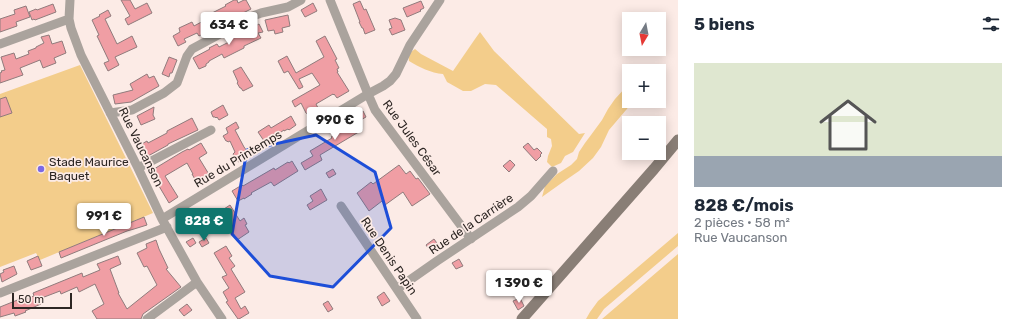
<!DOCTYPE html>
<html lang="fr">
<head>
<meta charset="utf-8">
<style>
	body { margin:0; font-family:Rubik,sans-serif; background:#f2f2f3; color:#1f2937; height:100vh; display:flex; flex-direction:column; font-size:15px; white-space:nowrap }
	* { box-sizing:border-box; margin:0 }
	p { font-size:13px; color:#747a83 }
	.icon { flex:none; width:22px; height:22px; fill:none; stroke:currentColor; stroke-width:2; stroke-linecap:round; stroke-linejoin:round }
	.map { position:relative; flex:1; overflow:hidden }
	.sheet { display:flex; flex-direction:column; background:#fff; width:340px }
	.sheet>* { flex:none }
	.needle { width:26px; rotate:190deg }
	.fabs { position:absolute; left:622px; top:12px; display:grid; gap:8px }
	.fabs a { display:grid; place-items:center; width:44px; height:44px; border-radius:0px; background:#fff; box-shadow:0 2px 10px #0003; font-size:20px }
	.scale { position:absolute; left:12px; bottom:10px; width:60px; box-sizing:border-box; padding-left:4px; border:2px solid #2d2623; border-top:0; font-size:11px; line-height:14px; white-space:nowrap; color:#2d2623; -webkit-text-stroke:3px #fcebe6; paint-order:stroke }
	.price { position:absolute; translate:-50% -34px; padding:0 9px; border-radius:4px; background:#fff; color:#222; font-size:13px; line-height:26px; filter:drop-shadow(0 1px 2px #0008) }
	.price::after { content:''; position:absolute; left:50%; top:24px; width:12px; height:9px; margin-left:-6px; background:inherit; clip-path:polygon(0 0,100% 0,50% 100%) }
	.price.on { background:#0f766e; color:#fff }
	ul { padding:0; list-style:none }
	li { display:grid; align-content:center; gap:8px; height:212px; padding:0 16px }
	li span { display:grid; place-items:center; height:124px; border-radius:0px; color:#555 }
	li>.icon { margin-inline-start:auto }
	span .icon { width:72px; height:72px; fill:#fffc; stroke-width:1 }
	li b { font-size:17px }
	h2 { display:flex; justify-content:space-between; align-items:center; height:48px; padding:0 16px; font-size:17px }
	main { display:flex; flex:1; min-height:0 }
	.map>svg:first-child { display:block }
	.green { fill:#f3cd8b }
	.building { fill:#f09ea4; stroke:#907b7c }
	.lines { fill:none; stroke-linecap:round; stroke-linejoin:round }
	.minor { stroke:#aaa39d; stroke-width:9 }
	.secondary { stroke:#897e76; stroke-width:11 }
	.marked { fill:#1d4ed8; fill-opacity:0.2; stroke:#1d4ed8; stroke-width:3; stroke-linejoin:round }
	.poi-dot { fill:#7b69e4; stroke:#fcebe6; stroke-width:1.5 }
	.labels { text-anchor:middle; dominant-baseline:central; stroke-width:3.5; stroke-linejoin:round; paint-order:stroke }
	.street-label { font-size:12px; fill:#2d2623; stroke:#fcebe6 }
	.poi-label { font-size:12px; fill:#2d2623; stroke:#fcebe6; text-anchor:start }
</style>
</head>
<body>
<main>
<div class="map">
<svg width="678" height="319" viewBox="0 0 678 319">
	<rect width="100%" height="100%" fill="#fcebe6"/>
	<path class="green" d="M480 32 494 51 579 134 585 133 573 152 565 156 561 163 552 167 547 162 548 156 552 146 551 139 547 137V129L540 123 496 85 485 84 471 91H463L447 82 443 74C431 73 419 67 409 61 408 56 410 52 415 49L421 54 453 71 475 39Z
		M80 65 153 213 40 260 36 253 0 267V94Z
		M626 87 629 95V101H631L632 103 609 130 601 147 593 158 579 171 563 182 542 197 545 186 557 174 571 165 577 159 579 152 585 143 591 135 602 120 608 109 615 99Z
		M678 233V246L604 309 597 319H586L590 312 598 301Z
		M678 254V319H602Z"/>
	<path class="building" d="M121 0H130L135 9 147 3 152 13 128 25 125 19 130 16Z
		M234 0H237L238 3 244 0H246L251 9 229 20 228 19 208 29 209 31 199 36 197 33 184 39 186 42 178 46 173 36 180 32 179 28 192 22 194 26 207 19 206 16 226 6 225 5Z
		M360 1 364 10 366 9 375 30 365 34 363 28H362L359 22H360L353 4Z
		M421 1 424 8 420 10 421 11 407 17 403 8Z
		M313 3 317 11 305 17 301 10Z
		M53 4 56 12 35 20 34 19 32 20 29 12 36 9 37 10Z
		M26 6 30 17 16 22 17 26 0 32V19L15 14 14 10Z
		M108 10 111 16 105 19 117 44 132 36 137 47 115 57 119 65 108 71 104 63 109 61 99 40 97 36 99 35 92 20 100 16 99 15Z
		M288 15 290 26 282 28 283 32 275 34 274 30 268 31 265 20Z
		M395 18 401 20 405 30 392 35 389 29 392 28 389 20Z
		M259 24 263 32 258 33 261 38 244 46V48L224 58 222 54 209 61V62L206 64V66L199 69 193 58 210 49 209 48 217 44 219 47 231 41 230 38 237 34 238 35Z
		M49 35 52 44 62 41 66 53 54 58 56 63 43 68 40 60 20 68 23 75 0 83V73L2 72 1 71 5 70 1 57 14 53 16 59 29 54 28 51 36 48V47L44 43 41 37Z
		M325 36 337 59 335 60 339 68 337 69 338 72H337L349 91 337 98 334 94 333 95V94L316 104 319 110H318V112L310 116 309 115H308L306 113 301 103 295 107 292 101 320 85 312 73 299 79 303 87 299 89 288 71 284 73 278 61 287 56 296 73 324 57 316 41Z
		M169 57 177 60 172 73H170L169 77 162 74Z
		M241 67 253 86 243 91 241 88H240L237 83 238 82 233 71Z
		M147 74 149 78 154 76 159 86 131 102 115 104 113 95 133 90 130 84Z
		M6 97 12 113 0 117V99Z
		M223 105 228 115 219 120 217 117 216 118 215 117H213L211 112Z
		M154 107 153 115 155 119 141 125 137 116Z
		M363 111 366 117 357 122 362 130 320 155 322 160 305 170 301 163 313 156 310 151 332 138 331 137 339 132 338 131 352 123 350 119Z
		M291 116 296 125 289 130 288 129 284 131V130L278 134 277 132 264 141 258 132 269 125 271 128Z
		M192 118 198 130 168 144V145L148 156 147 155 146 156 145 154 141 156 137 148 140 147V145L147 141 148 143 167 133V131Z
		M236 122 239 128 235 130 244 147 250 155 238 162 233 154 235 152 230 141 228 142 227 141H226L223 136 228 133 226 128Z
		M201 143 207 153 199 158 210 176 197 183 192 174H193L187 163 165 176 178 197 169 203 156 181 155 182 151 175 154 173 153 171 154 170V169L182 152 188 149 189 150Z
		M528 143 534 150 537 148 542 153 540 155 541 156 536 161 523 147Z
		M510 160 515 165 509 172 503 166Z
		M292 161 298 171 274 186 271 182 251 193 252 194 244 199V198L238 201 232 191 242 185 243 186 274 168 275 170 288 162 289 163Z
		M399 165 406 174 410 171 416 179 418 178 430 194 412 206 403 192 385 205 382 201 369 211 357 193 371 182 373 184Z
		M333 169 336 174 329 178 326 173Z
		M321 189 327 200 310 210 307 205 313 201 310 196Z
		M230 205 240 221 244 218 247 224 245 225 249 232 237 240 228 224 224 227 218 217 226 212 224 209Z
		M193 215 198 223 185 231 181 225 182 224 181 222Z
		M144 217 147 225 134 229 127 231 61 258 59 252Z
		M193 238 196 243 190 247 186 242Z
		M206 238 209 243 202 247 199 242Z
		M434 239 439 246 431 252 426 245Z
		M156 240 159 249 168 268 166 269 181 287 143 314 141 319H97L92 311 104 304 95 284 79 292 77 287 61 294 60 291 39 299 41 304 25 311 26 312 15 316 14 313 0 317V307L20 299 21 301 34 296 33 293 82 273 83 277 100 270 97 264 118 256 121 264 110 269 119 293H118L127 309 157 285 147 266 144 267 137 253 147 248 146 244Z
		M226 246 232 256 229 258 235 266 231 269 245 292 235 298 241 309 245 306 249 313 239 319H238L226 302 228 301 223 292 229 288 222 277 227 275 214 253Z
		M38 256 42 266 31 270 27 261Z
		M459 259 463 266 456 269 452 263Z
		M14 266 17 274 2 282 0 274 4 272 3 270Z
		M384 292 390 301 382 306 377 297Z
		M520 298 524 306 518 310 513 301Z
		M328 301 333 309 328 312 323 304Z
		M187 304 192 310 184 316 179 310Z"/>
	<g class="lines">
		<path class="minor" d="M70 0 69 19 71 28 81 55 138 168 162 219 197 282 222 319
			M330 0 368 94 375 110 471 239
			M0 44 69 19
			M110 113 132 110 164 93 177 83 187 56 192 49 253 16 261 13 288 7 301 0
			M138 168 211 130
			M341 206 417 319
			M162 219 368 94 383 86 390 81 396 74 410 45 440 0
			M397 289 437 261 518 207 531 196 553 171
			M0 293 167 227
			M147 319 197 282"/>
		<path class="secondary" d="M522 319 654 169 678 140"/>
	</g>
	<path class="marked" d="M316 135 375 172 391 228 333 287 270 276 232 234 247 150Z"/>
	<circle class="poi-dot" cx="41" cy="169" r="4"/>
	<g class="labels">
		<g class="street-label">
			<text transform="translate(412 138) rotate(54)">Rue Jules César</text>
			<text transform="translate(141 147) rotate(64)">Rue Vaucanson</text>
			<text transform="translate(238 159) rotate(-31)">Rue du Printemps</text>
			<text transform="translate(471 224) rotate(-34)">Rue de la Carrière</text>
			<text transform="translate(389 256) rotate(56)">Rue Denis Papin</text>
		</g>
		<g class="poi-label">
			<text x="49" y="162">Stade Maurice<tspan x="49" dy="14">Baquet</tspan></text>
		</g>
	</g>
</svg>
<div class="fabs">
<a><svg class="needle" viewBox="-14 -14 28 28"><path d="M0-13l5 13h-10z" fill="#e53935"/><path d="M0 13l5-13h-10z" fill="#747a83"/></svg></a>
<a>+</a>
<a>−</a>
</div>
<div class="scale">50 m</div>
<b class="price" style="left:229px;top:46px">634 €</b>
<b class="price" style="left:335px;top:141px">990 €</b>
<b class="price" style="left:104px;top:237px">991 €</b>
<b class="price on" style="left:204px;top:242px">828 €</b>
<b class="price" style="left:519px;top:304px">1 390 €</b>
</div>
<section class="sheet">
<h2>5 biens<svg class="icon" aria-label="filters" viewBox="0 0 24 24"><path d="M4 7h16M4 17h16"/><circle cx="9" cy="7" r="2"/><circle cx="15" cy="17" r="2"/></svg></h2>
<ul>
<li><span style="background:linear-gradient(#dfe7d0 75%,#9aa5b1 0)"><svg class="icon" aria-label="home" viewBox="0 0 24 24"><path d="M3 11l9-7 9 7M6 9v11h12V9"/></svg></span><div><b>828 €/mois</b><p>2 pièces · 58 m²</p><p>Rue Vaucanson</p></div></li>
</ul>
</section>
</main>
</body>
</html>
